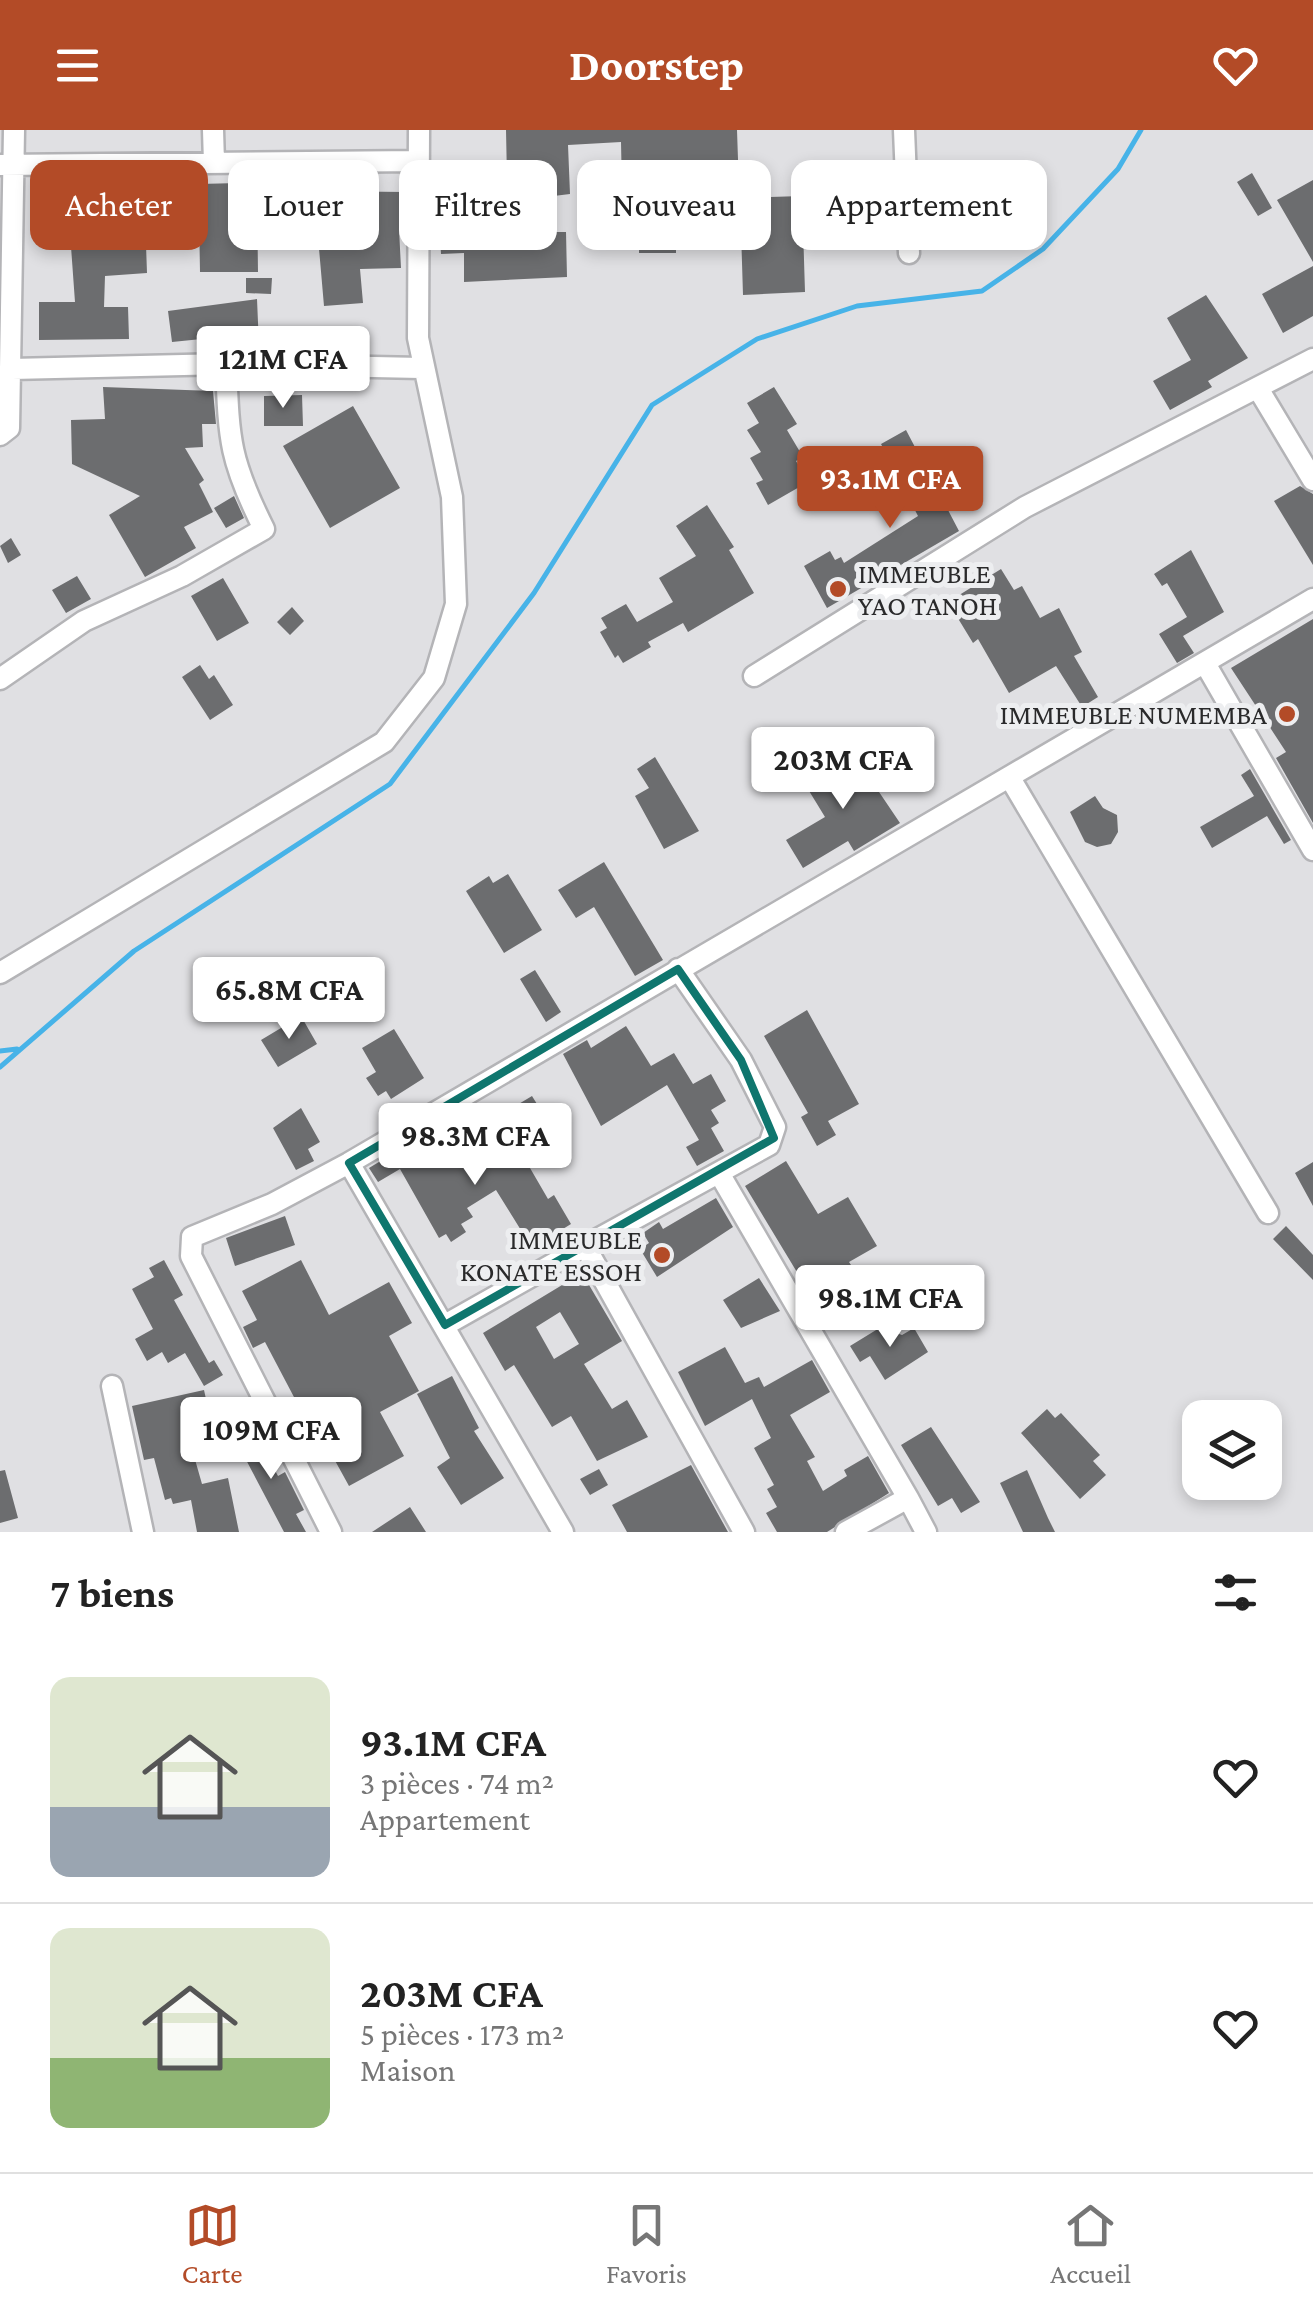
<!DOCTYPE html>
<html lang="fr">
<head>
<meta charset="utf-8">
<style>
	body { margin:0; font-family:"Crimson Pro",serif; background:#f6f6f6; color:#222; height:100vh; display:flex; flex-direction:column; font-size:38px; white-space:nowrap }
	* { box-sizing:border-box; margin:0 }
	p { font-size:32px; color:#767676 }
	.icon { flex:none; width:55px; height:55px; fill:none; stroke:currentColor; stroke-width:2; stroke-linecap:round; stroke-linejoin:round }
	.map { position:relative; height:1402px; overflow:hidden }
	.drawer { display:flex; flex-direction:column; background:#fff; flex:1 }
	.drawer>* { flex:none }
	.banner { position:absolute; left:30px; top:30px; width:1255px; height:90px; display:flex; gap:20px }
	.fabs { position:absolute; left:1182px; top:1270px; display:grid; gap:20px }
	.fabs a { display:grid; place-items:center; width:100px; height:100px; border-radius:20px; background:#fff; box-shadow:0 5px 15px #0003; font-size:50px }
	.price { position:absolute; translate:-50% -85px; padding:0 22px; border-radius:10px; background:#fff; color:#222; font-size:32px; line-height:65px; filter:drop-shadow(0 2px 5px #0008) }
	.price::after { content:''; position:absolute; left:50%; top:60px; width:30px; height:22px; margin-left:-15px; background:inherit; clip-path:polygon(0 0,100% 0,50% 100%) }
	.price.selected { background:#b34b27; color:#fff }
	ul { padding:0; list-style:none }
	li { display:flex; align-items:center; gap:30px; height:250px; padding:0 50px }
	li+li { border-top:2px solid #e0e0e0 }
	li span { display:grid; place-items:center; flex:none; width:280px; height:200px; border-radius:20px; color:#555 }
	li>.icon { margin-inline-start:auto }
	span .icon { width:120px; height:120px; fill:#fffc; stroke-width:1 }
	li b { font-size:42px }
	h2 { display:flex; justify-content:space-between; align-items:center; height:120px; padding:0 50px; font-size:42px }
	.chip { padding:0 35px; border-radius:20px; background:#fff; box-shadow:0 5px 15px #0003; font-size:35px; line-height:90px }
	.chip.selected { background:#b34b27; color:#fff }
	header { display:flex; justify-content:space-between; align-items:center; height:130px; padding:0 50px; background:#b34b27; color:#fff; font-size:45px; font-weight:700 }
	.menu { display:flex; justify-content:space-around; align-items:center; height:140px; border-top:2px solid #e0e0e0; background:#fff; font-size:28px; color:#767676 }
	.menu a { display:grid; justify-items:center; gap:5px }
	.menu .selected { color:#b34b27 }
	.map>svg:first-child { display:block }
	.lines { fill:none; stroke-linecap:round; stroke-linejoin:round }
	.stream { stroke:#47b3e8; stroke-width:5 }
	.building { fill:#6c6d6f; fill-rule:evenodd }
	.minor-casing { stroke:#b4b4b7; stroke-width:25 }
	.minor { stroke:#fff; stroke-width:20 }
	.marked { fill:none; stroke:#0f766e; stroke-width:8; stroke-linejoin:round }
	.poi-dot { fill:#b34b27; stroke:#edeef0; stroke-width:4 }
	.labels { text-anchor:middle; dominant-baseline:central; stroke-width:10; stroke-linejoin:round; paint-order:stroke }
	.poi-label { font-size:28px; fill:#2a2a2b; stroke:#edeef0; text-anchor:end }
</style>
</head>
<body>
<header><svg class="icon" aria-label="menu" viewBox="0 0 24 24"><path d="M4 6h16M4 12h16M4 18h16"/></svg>Doorstep<svg class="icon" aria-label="heart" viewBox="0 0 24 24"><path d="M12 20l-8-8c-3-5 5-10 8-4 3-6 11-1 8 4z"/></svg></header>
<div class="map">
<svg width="1313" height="1402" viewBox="0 0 1313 1402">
	<rect width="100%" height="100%" fill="#e0e0e3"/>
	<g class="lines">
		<path class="stream" d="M0 921 17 919
			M0 937 134 821 390 654 534 463 652 275 757 209 857 176 982 161 1043 119 1118 39 1141 0"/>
	</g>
	<path class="building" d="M506 0H737L739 59 678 60V49L646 50V60H622L621 12 568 15 570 64 529 69 463 66 462 51 507 49Z
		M928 30H960L962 61H987L988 86H967L969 112 932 114Z
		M843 32H868L869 60 890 61V113L842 112Z
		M1252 43 1272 78 1258 86 1237 52Z
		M1313 50V132L1277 70Z
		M239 53 244 68H257L258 142H200L199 85H186V66H199V54Z
		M144 58 147 143 105 146 104 177H128L129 209 39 210V172H75L68 75 87 74V67H118L117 59Z
		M314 61 405 62V99H399L401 138 360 139 363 173 324 176Z
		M802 66 805 162 743 165 740 68Z
		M639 83H676V123H639Z
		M543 102H566L567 147 464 152V123L441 124 440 108 543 107Z
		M1313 136V186L1283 203 1262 164Z
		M246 148H272L271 164 246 163Z
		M1206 165 1248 228 1208 251 1212 257 1170 280 1153 251 1191 230 1167 188Z
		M257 169 259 216H232L231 206 172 212 168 181Z
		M103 257 213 261 216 294H202L203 317 185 318 204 350 199 354 213 382 184 397 196 418 145 447 109 385 140 366 72 334 71 290 105 289Z
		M774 257 797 294 787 300 803 327 796 331 808 352 768 375 756 353 763 350 750 328 761 322 747 300 759 293 747 273Z
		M302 265 303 296H264V266Z
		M353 276 400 358 330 398 283 316Z
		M906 300 959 401 827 478 804 436 830 421 835 430 841 427 844 433 918 386 881 314Z
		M1300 356 1313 364V435L1274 371Z
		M234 366 244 388 226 398 214 378Z
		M707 375 734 417 729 420 754 463 688 502 683 493 648 512 651 517 623 533 618 525 615 528 600 502 607 498 601 488 626 474 637 492 673 472 659 448 696 426 676 396Z
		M11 408 21 425 8 433 0 416Z
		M1191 420 1224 482 1183 506 1194 523 1177 533 1159 504 1187 487 1167 453 1162 456 1154 444Z
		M1001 439 1014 460 1022 456 1040 488 1059 478 1082 522 1074 526 1098 567 1082 577 1056 536 1009 563 978 509 973 513 948 472Z
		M77 446 91 469 66 483 52 460Z
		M223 448 249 493 217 511 191 466Z
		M292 477 304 491 290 505 277 492Z
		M1313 489V693L1276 628 1286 622 1231 538Z
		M200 535 209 549 214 545 233 575 210 590 182 547Z
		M852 622 900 693 854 721 848 711 803 738 786 710 825 687 803 651Z
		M655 627 699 701 664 719 635 666 649 658 637 639Z
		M1250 639 1291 710 1284 714 1267 686 1212 718 1200 697 1254 666 1241 645Z
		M1095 666 1103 678 1117 685 1118 702 1111 714 1097 717 1085 712 1070 682Z
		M604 732 663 830 635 846 594 777 576 788 558 760Z
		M508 744 542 800 504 823 466 761 489 746 493 753Z
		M535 840 561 882 546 892 520 849Z
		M807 880 859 974 828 991 836 1005 817 1016 801 987 808 983 764 906Z
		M301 886 317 914 278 937 261 910Z
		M626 896 651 936 674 923 693 954 711 944 726 971 711 980 719 993 711 998 724 1021 697 1036 686 1017 699 1010 667 955 601 996 563 924 587 910 591 918Z
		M394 899 424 948 391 969 386 961 378 966 366 948 376 942 362 918Z
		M532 966 555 1003 540 1013 517 975Z
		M301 978 320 1012 308 1019 314 1031 296 1040 273 998Z
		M447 1001 471 1042 522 1011 536 1035 530 1038 548 1069 554 1065 571 1094 532 1118 496 1060 467 1078 473 1087 461 1094 466 1102 451 1112 446 1104 439 1108 400 1039 378 1052 369 1038 407 1015 411 1022Z
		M786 1031 818 1084 848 1067 877 1116 849 1132 861 1150 818 1177 745 1056Z
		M1313 1032V1076L1295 1043Z
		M716 1068 733 1097 657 1147 640 1119 649 1113 643 1103 659 1092 663 1099Z
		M285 1086 295 1115 235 1136 226 1108Z
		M1286 1096 1313 1125V1150L1273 1109Z
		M164 1130 183 1165 174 1170 209 1233 214 1230 223 1245 204 1256 185 1223 168 1233 162 1222 147 1231 135 1209 153 1199 132 1159 154 1147 149 1138Z
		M301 1130 329 1185 389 1152 412 1193 389 1206 419 1261 380 1282 404 1326 349 1356 322 1307 318 1309 305 1288 265 1212 253 1218 243 1197 257 1190 242 1161Z
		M582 1143 622 1211 584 1234 612 1279 627 1270 648 1307 597 1331 571 1286 552 1297 514 1235 505 1241 483 1203ZM560 1182 579 1214 554 1229 536 1197Z
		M759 1148 780 1181 741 1198 723 1170Z
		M881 1197 902 1205 914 1198 928 1222 885 1250 870 1226 860 1232 850 1216Z
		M725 1217 745 1253 759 1247 764 1257 812 1230 830 1262 790 1285 815 1327 807 1331 823 1361 847 1346 844 1340 868 1326 889 1363 827 1402H777L766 1383 777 1377 767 1359 774 1355 754 1318 771 1308 752 1269 705 1296 678 1242Z
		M452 1246 479 1298 474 1301 504 1348 461 1375 437 1337 450 1328 417 1264Z
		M204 1260 216 1314 192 1319 202 1354 228 1348 239 1402H197L191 1370 173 1374 171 1368 165 1370 154 1328 144 1330 132 1276Z
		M1047 1279 1055 1288 1061 1283 1100 1325 1093 1331 1106 1345 1080 1369 1021 1303Z
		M251 1296 278 1346 285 1342 304 1380 296 1384 306 1402H284L233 1305Z
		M931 1297 980 1372 961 1383 952 1368 938 1376 901 1315Z
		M691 1335 728 1402H627L612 1375Z
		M599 1339 608 1355 590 1365 580 1349Z
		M5 1340 18 1388 0 1393V1341Z
		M1027 1340 1048 1388 1055 1402H1023L1000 1353Z
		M410 1377 426 1402H372Z"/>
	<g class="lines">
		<defs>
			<path id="minor" d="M213 0 214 33
				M904 0 909 123
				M0 35 419 31
				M12 239 226 234 421 238
				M1259 260 1313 350
				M0 305 9 298 14 0
				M1206 535 1313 720
				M754 546 1025 377 1313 229
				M0 549 84 491 182 446 264 399C229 329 229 310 226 234
				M1010 648 1268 1083
				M678 839 741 930 775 997 769 1015 585 1116 744 1402
				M0 843 384 612 434 548 456 474 452 367 418 208 419 0
				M349 1033 563 1402
				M719 1043 908 1368 846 1402
				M445 1195 585 1116
				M112 1256 143 1402
				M908 1368 926 1402
				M331 1402 191 1126 192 1107 272 1074 349 1033 1313 469"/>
		</defs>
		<use href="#minor" class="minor-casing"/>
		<use href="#minor" class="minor"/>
	</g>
	<path class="marked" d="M678 839 741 930 774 1008 445 1195 349 1033Z"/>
	<g class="poi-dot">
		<circle cx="838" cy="459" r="10"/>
		<circle cx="1287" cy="584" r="10"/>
		<circle cx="662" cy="1125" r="10"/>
	</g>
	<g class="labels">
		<g class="poi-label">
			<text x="858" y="443" text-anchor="start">IMMEUBLE<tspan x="858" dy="32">YAO TANOH</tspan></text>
			<text x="1267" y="584">IMMEUBLE NUMEMBA</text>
			<text x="642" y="1109">IMMEUBLE<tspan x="642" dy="32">KONATE ESSOH</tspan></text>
		</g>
	</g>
</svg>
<div class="fabs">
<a><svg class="icon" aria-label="layers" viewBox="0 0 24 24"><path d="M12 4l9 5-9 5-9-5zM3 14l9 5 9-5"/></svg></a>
</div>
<b class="price" style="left:283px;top:281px">121M CFA</b>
<b class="price selected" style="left:890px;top:401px">93.1M CFA</b>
<b class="price" style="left:843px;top:682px">203M CFA</b>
<b class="price" style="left:289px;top:912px">65.8M CFA</b>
<b class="price" style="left:475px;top:1058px">98.3M CFA</b>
<b class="price" style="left:890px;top:1220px">98.1M CFA</b>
<b class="price" style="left:271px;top:1352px">109M CFA</b>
<div class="banner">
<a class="chip selected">Acheter</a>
<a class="chip">Louer</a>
<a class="chip">Filtres</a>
<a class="chip">Nouveau</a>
<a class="chip">Appartement</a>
</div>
</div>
<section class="drawer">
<h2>7 biens<svg class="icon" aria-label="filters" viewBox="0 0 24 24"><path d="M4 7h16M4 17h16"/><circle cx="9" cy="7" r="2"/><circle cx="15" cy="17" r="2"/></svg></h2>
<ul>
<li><span style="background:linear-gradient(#dfe7d0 65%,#9aa5b1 0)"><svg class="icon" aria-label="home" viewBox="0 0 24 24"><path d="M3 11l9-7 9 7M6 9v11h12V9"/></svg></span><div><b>93.1M CFA</b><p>3 pièces · 74 m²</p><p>Appartement</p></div><svg class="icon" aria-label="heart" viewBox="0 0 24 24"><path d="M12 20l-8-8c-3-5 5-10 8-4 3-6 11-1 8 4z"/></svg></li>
<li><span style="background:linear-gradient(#dfe7d0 65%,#8fb573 0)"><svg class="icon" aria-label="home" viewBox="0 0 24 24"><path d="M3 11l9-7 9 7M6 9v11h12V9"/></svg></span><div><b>203M CFA</b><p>5 pièces · 173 m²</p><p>Maison</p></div><svg class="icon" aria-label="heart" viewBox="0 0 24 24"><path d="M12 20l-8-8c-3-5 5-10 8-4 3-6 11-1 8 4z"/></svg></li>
</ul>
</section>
<nav class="menu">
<a class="selected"><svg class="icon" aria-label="map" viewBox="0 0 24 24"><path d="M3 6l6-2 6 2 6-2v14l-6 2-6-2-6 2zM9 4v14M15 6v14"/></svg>Carte</a>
<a><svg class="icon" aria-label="saved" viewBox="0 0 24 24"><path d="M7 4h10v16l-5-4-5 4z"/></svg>Favoris</a>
<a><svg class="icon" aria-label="home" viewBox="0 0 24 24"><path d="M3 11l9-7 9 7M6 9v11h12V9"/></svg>Accueil</a>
</nav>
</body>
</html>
